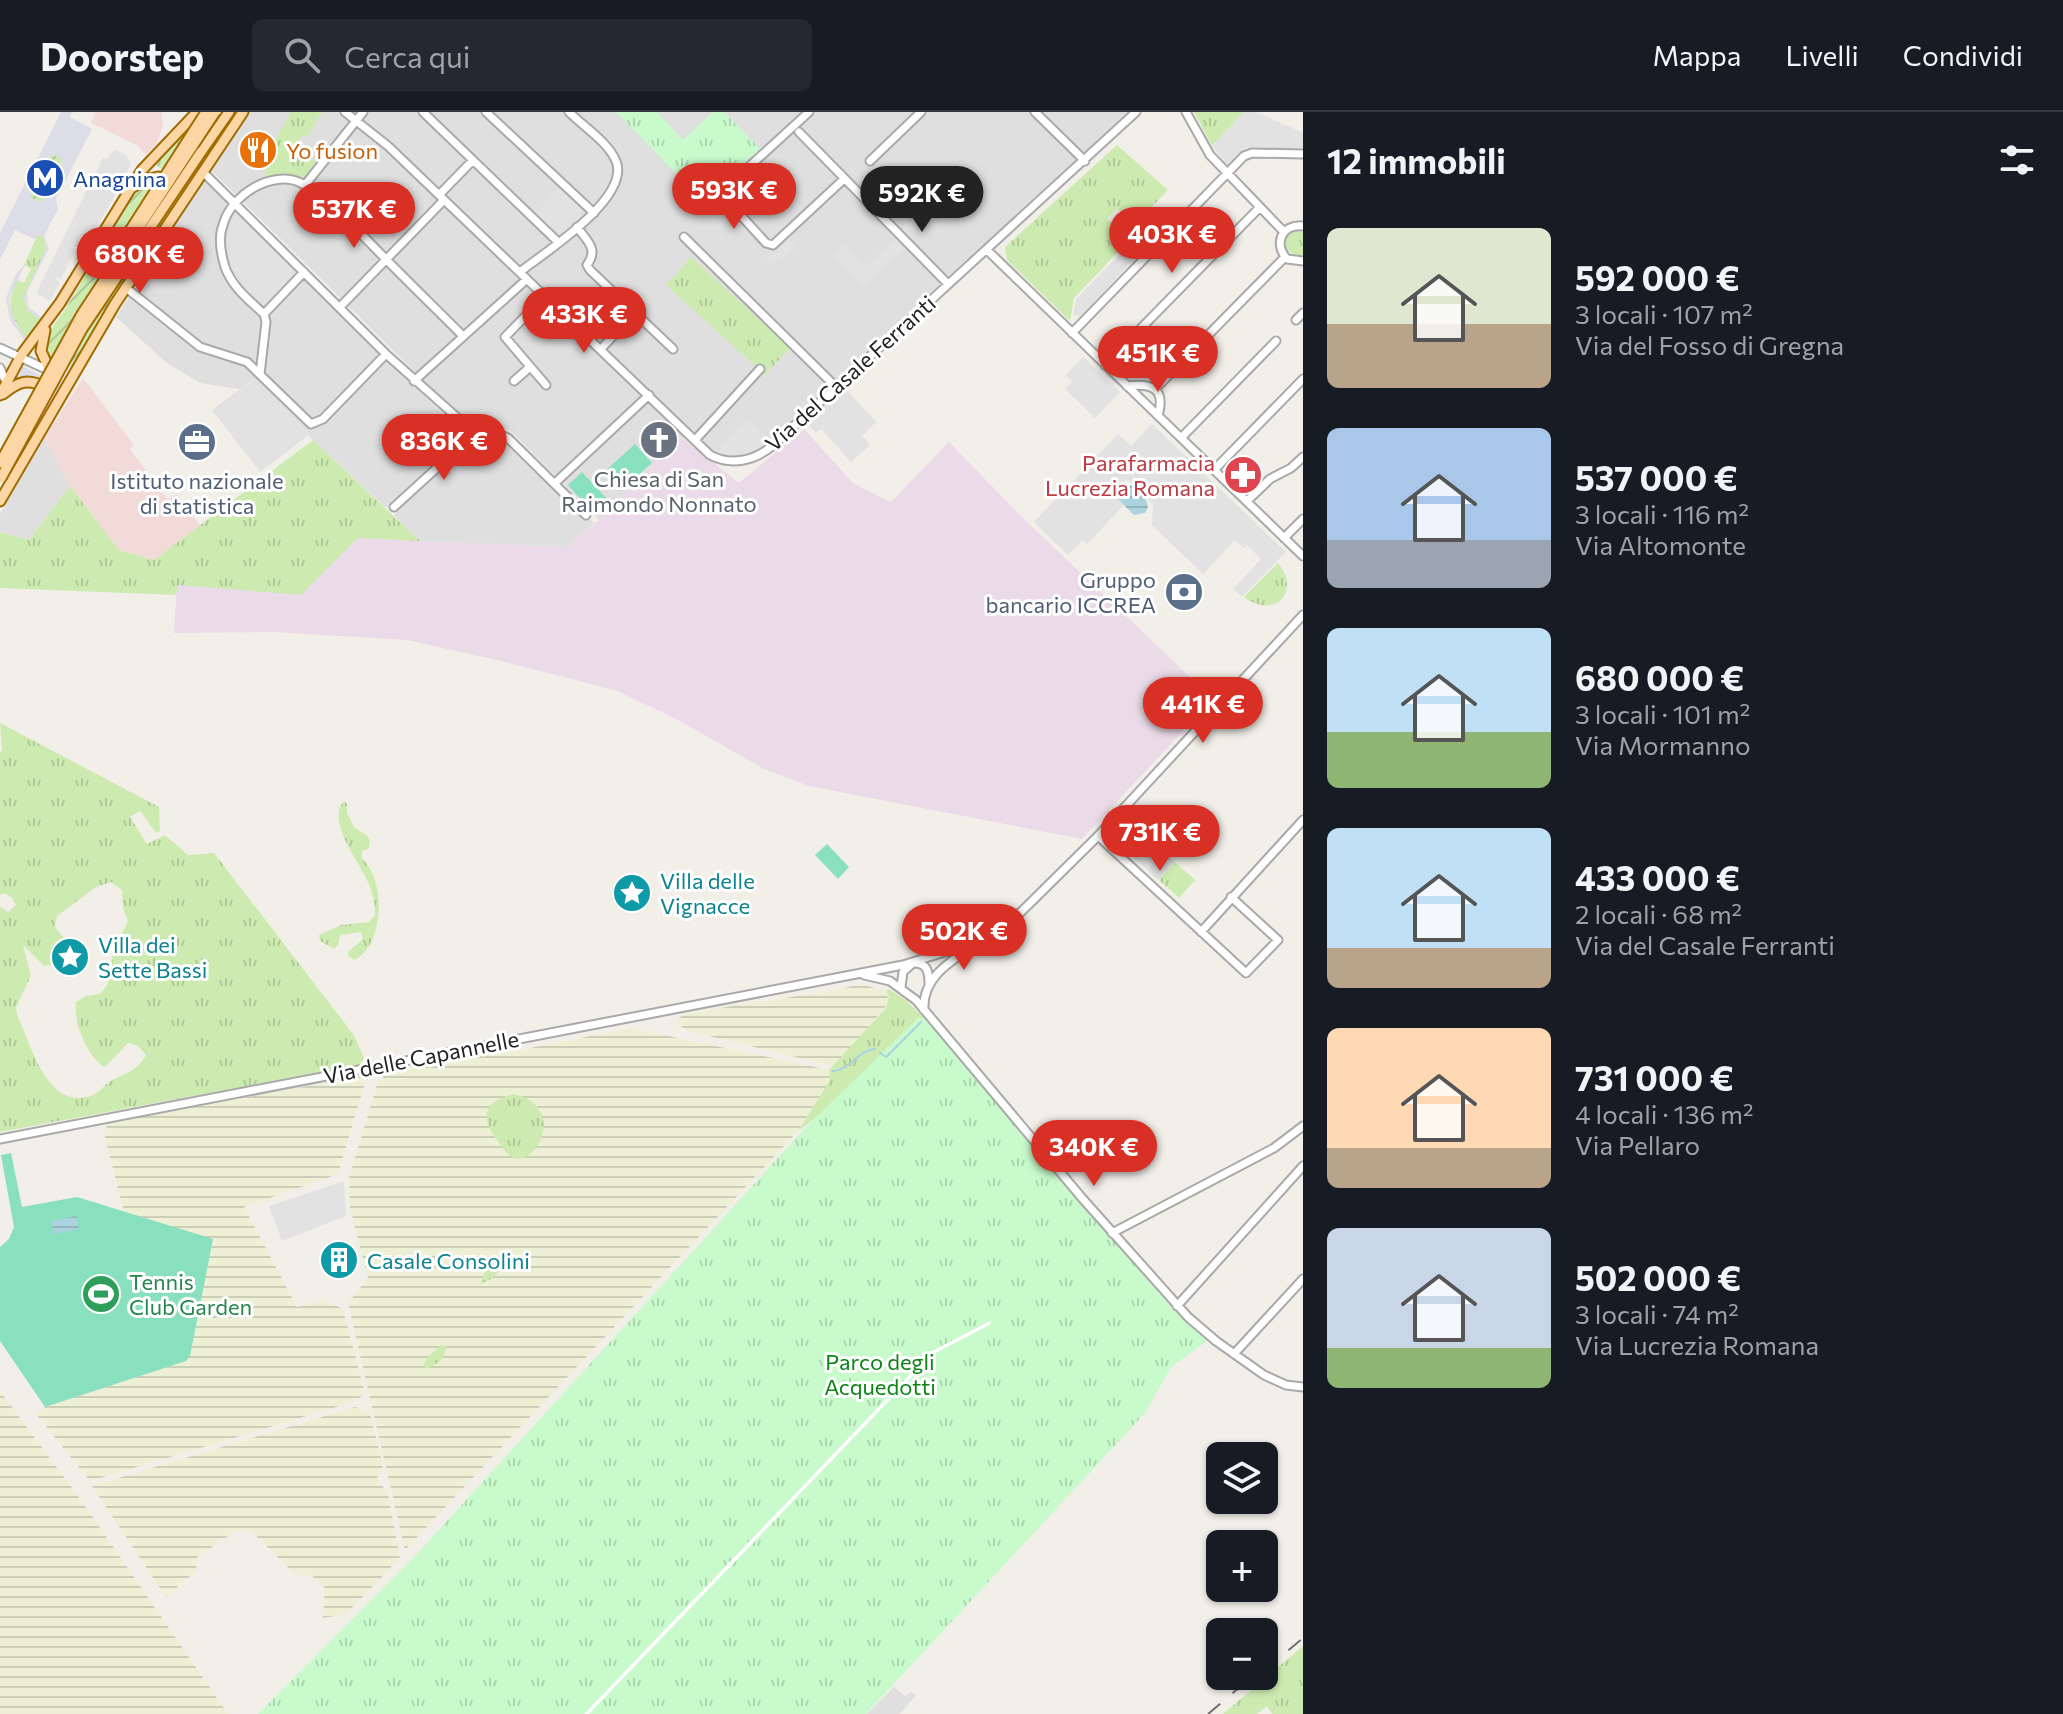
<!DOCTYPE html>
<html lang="it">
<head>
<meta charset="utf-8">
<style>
	body { margin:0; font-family:Commissioner,sans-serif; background:#242831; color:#f1f3f6; height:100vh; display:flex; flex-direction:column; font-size:30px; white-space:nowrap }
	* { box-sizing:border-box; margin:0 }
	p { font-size:26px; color:#9ea1a6 }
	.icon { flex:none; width:44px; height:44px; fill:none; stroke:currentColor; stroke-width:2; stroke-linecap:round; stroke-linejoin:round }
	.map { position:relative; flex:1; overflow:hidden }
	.side { display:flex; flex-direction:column; background:#171b24; width:760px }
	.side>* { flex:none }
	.controls { position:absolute; left:1206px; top:1330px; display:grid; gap:16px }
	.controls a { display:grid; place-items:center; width:72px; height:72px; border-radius:12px; background:#171b24; box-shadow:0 2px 6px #0004; font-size:40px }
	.price { position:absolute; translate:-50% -68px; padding:0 18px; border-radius:28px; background:#d93025; color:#fff; font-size:26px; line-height:52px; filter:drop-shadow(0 2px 4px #0008) }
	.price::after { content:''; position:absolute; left:50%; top:48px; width:24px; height:18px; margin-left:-12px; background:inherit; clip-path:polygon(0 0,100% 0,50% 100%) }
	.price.current { background:#222; color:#fff }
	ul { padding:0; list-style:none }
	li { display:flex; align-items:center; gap:24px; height:200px; padding:0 24px }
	li span { display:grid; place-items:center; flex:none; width:224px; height:160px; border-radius:12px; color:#555 }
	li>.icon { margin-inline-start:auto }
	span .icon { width:96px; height:96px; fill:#fffc; stroke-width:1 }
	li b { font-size:34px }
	h2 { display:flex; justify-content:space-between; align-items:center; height:96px; padding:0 24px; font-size:34px }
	header { display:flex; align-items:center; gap:48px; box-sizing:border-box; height:112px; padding:0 40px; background:#171b24; border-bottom:2px solid #363941 }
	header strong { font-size:38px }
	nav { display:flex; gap:44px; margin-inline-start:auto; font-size:28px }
	.search { width:560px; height:72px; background:#242831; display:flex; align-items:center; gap:20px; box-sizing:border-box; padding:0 28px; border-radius:12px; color:#9ea1a6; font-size:30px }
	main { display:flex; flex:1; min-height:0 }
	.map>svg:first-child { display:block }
	.residential { fill:#e0dfdf }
	.commercial { fill:#f2dad9 }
	.railway { fill:#ebdbe8 }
	.farmland { fill:url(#farmland-rules) }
	.grass { fill:url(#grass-tufts); fill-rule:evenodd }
	.park { fill:url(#park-tufts) }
	.garden { fill:url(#garden-furrows) }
	.pitch { fill:#88e0be }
	.parking { fill:#e2e2e2 }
	.plaza { fill:#dddde8; fill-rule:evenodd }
	.water { fill:url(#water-rules) }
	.pier { fill:#fff }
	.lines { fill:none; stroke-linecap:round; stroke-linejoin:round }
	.stream { stroke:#aad3df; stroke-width:2 }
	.minor-casing { stroke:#a9a9a9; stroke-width:11 }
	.major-casing { stroke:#a06b00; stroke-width:13 }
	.minor { stroke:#fff; stroke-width:7 }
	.major { stroke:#fcd6a4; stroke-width:9 }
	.rail { stroke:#707070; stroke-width:2; stroke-dasharray:16 16; stroke-linecap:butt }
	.major-bridge-casing { stroke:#a06b00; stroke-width:13; stroke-linecap:butt }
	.major-bridge { stroke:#fcd6a4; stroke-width:9 }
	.labels { text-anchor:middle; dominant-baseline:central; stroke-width:6; stroke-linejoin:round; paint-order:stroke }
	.food-label { font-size:22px; fill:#c56008; stroke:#fff; text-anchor:start }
	.transit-label { font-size:22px; fill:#164399; stroke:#fff; text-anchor:start }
	.street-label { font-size:22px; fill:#222; stroke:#fff }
	.health-label { font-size:22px; fill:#be3a42; stroke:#fff; text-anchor:end }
	.worship-label { font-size:22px; fill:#5b616d; stroke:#fff }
	.service-label { font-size:22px; fill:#4e5e75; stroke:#fff }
	.culture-label { font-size:22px; fill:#0d838f; stroke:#fff; text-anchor:start }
	.leisure-label { font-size:22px; fill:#27864d; stroke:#fff; text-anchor:start }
	.park-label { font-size:22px; fill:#0c8416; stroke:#fff }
</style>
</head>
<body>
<header>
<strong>Doorstep</strong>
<div class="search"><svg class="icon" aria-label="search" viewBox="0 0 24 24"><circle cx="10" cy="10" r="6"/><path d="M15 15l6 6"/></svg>Cerca qui</div>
<nav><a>Mappa</a><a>Livelli</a><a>Condividi</a></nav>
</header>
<main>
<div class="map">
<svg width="1303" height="1602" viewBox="0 0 1303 1602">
	<defs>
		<pattern id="farmland-rules" width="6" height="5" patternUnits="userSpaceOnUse" patternTransform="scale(2)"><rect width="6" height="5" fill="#eef0d5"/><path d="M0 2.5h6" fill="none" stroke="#ccceb7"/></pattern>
		<pattern id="grass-tufts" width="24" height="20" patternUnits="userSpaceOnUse" patternTransform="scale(2)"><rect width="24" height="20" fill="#cdebb0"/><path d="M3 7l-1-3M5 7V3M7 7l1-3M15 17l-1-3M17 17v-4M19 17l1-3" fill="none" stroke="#b0c997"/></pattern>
		<pattern id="park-tufts" width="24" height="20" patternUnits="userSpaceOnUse" patternTransform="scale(2)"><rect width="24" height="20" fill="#c8facc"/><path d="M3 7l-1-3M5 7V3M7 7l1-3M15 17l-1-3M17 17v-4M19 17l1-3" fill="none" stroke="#acd6af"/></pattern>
		<pattern id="garden-furrows" width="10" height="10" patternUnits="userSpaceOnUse" patternTransform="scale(2)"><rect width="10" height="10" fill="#cdebb0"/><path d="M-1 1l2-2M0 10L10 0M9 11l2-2" fill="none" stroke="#b0c997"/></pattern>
		<pattern id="water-rules" width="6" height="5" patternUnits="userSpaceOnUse" patternTransform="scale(2)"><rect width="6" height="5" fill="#aad3df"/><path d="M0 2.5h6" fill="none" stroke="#92b5bf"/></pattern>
	</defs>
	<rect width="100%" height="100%" fill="#f2efe9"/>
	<path class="residential" d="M247 0H1129L1124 8 927 183 773 326 745 344 723 343 681 325 599 408 509 317 483 321 427 272 212 59Z
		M204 68 377 240 465 322 386 396 313 328 255 266 240 277 200 271 167 251 116 205Z
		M44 327 70 374 29 428 0 420V402Z
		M475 328 481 333 502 329 594 411 566 435 420 429 394 404 396 400Z
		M894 1575 905 1584 912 1580 916 1583 900 1602H867Z"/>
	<path class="commercial" d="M96 0H162L163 13 157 31 146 43 137 33 91 11Z
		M83 266 134 333 130 337 168 388 177 382 200 414 154 448 119 438 70 374 44 327Z"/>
	<path class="railway" d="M804 317 853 371 891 390 949 330 1022 405 1213 587 1082 727 809 674 764 657 678 608 618 579 497 548 407 528 274 520 174 521 177 472 359 426 566 435 602 405 681 325 739 371Z"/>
	<path class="farmland" d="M860 872 886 879 889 890 838 952 833 954 688 919 676 911 678 906 688 901 837 878Z
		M631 916 829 958 830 968 798 1019 405 1438 348 1191 368 1166 350 1095 349 1066 377 973 384 964 392 960 484 941 520 938Z
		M362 964 365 971 338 1062 244 1095 297 1195 326 1188 343 1197 365 1282 353 1290 90 1369 36 1302 45 1295 186 1249 213 1128 124 1100 104 1022 108 1011Z
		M0 1279 81 1388 228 1602H0Z
		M355 1295 370 1301 383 1354 377 1366 388 1382 400 1446 346 1502 323 1506 325 1476 311 1463H296L250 1418H237L197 1445 196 1459 166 1485 92 1374Z"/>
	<path class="grass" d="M291 0H322L307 25 302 24 294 37 319 50 305 70 294 64 267 68 264 48Z
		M1194 0H1244L1212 34Z
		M196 7 163 58 153 51Z
		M1117 33 1168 78 1138 109 1143 114 1074 186 1070 209 1007 148 1005 135ZM1117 96 1131 110 1121 121 1107 107Z
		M1297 119 1303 120V143L1297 145 1287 138C1283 129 1287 121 1297 119Z
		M38 122 44 124 46 137 24 186 28 199 40 207 31 222 25 225C10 202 5 194 17 168L24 171 31 157 24 153Z
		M691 145 790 236 765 263 666 173Z
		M313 328 420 429 358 426 301 483 178 473 176 483 0 476V420L29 428 70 374 119 438 154 448Z
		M1278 451C1302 480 1274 508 1244 485Z
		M0 611 159 695 160 719 156 721 140 699 130 705 147 732 165 723 188 743 214 741 353 922 364 946 360 953 0 1020V795L8 800 16 793 12 786 5 781 0 783V642L2 637ZM111 770 122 778 123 796 128 809 113 841 108 872 100 882 86 884 76 890C73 909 87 946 105 955L128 931 138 934 146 943C137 960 123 961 108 971 103 975 98 981 93 983 47 1001 31 932 17 903L16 895 31 864 23 833 44 854 50 853 67 838 66 829 55 815 57 804 96 775Z
		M344 689 347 692V700L354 715C363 722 374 723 368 737L362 739V747C386 766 385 834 354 848L348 843V840L363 827 361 820 340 823 338 833 334 837 320 829 319 823 341 813 369 810 375 803C375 790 372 778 366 766 357 747 326 707 344 689Z
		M1175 750 1195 768 1179 786 1159 768Z
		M889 877 907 889 935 917 798 1019 830 968 829 958 886 896 889 884 886 879Z
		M514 982C541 988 552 1010 537 1034 533 1040 525 1048 517 1047 509 1046 504 1037 499 1031 480 1007 481 989 514 982Z
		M507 1141C502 1157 497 1166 480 1172L488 1153Z
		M441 1233 447 1234C444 1246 438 1253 426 1257L424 1253 426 1247Z
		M1303 1534V1602H1272L1267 1594 1257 1602H1223Z"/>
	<path class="park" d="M616 0H657L683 28 713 0H724L760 37 702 88Z
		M919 905 928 908 1170 1194 1207 1229 1171 1255 1145 1301 866 1602H258L415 1444 807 1014Z"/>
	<path class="garden" d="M51 42 63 47 41 91 29 85Z
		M158 68 111 137 101 163 50 252 45 239 47 223 66 196 134 82 141 73Z
		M177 88V92L111 191 76 250 67 256 88 218Z"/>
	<path class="pitch" d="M635 332 652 351 620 379 603 361Z
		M582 360 609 389 594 402 568 373Z
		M827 732 849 755 838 767 815 743Z
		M11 1041 22 1095 77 1085 213 1127 190 1244 186 1249 45 1295 0 1229V1135L9 1127 14 1115 1 1043Z"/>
	<path class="parking" d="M1244 0H1256L1303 21V37L1245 36 1228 54 1212 34Z
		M115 37 126 43 131 52 107 98 83 135H72L75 138 61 167 57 165 56 168 60 170 50 189 37 182 40 173 88 76 92 78 95 74 91 71 103 46 107 47Z
		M561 73 586 96 580 101 584 105 560 124 536 101Z
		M238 97 300 161 264 198 238 170 230 154 229 115Z
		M1143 118 1152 128 1081 204 1073 203 1076 187Z
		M898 125 906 135 863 176 833 143 844 132 866 155Z
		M790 126 796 134 786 144 774 150 766 148Z
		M1083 245 1120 280 1095 306 1065 277 1072 270 1066 263Z
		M255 266 310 322 260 360 212 298Z
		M844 275 876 310 862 324 870 333 851 350 821 317 816 321 806 310Z
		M747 306 770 328 759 337 741 345 723 343 717 339Z
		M1152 312 1286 440 1242 485 1233 477 1261 447 1247 433 1244 436 1235 428 1203 462 1152 413 1153 392 1127 367 1112 382 1124 393 1087 432 1083 428 1068 443 1034 410 1118 322 1131 334Z
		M1133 713 1175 750 1158 768 1118 730Z
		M344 1069 346 1104 282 1129 269 1094Z"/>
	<path class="plaza" d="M61 0H72L70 5 92 17 56 87 58 97 44 124 49 136 27 180 28 195 43 206 26 230 10 208 6 186 15 164 26 150 10 184 9 192 15 210 25 225 31 222 40 207 28 199 24 183 46 137V132L43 124 39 122 36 128 15 118 0 148V121ZM51 42 63 48 41 91 30 85Z
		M22 254 41 264 64 270 58 279 31 265 19 267 10 272Z"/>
	<path class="water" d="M1123 373H1131L1146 388 1148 395 1145 401 1134 403 1118 387V380Z
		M76 1104 79 1117 54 1122 51 1109Z"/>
	<path class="pier" d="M990 1209 991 1212 934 1242 589 1602H584L932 1239Z"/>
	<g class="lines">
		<path class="stream" d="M880 941 886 945 921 910
			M833 959C851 958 858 938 875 937"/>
		<defs>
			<path id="minor" d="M345 0 388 34 710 343C731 354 754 349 772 334L1136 0
				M423 0 558 130
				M486 0 594 101
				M809 0 728 74 724 81 725 86 766 131 773 133 844 67
				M1035 0 1085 49
				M1186 0 1210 43 1284 120
				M799 20 948 172
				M870 49 921 0
				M204 61 386 242 479 325C489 329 497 320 508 326L586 403
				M305 73 363 0
				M439 83 473 48
				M1303 114C1282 112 1273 131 1287 147L1303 149
				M577 115C587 129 599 137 587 153L590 158 673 237
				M684 125 836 275
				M987 138 1303 444
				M520 160C545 140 631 86 616 49 608 30 583 14 569 0
				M125 175 200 235 247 250 311 312 323 307 386 242
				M545 184 505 225 546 273
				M340 195 444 88
				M264 202C249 188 232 175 225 155 221 142 218 126 223 113 231 83 272 57 301 71 328 84 350 111 371 132 401 163 432 193 462 223
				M264 202 304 160
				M1296 208 1303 201
				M1072 221 1244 44 1252 41 1303 42
				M0 236 50 259
				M601 237 634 201
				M1105 253 1260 95
				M0 256 6 270
				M260 262 266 210 264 202
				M414 269 527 167
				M514 269 530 255
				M1127 274C1152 271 1166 276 1158 304
				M1155 277 1285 145
				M1181 326 1276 229
				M696 327 760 257
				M1214 358 1303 267
				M555 371 649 283
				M1247 389 1270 367 1291 356 1303 345
				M394 395 474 322
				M1284 426 1303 407
				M1098 724 1246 861 1278 828 1231 785
				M1201 820 1303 708
				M864 863 890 869 916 888 1082 1086 1188 1205 1216 1229 1264 1263 1286 1273 1303 1275
				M901 875 903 860 913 851C927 850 929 860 929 872
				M924 898C922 865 951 849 975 833
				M0 1027 903 853 980 829 1021 800 1098 724 1303 503
				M1112 1121 1274 1036 1303 1014
				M1177 1194 1303 1054
				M1234 1242 1303 1167"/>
			<path id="major" d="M201 40 229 0
				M133 75 145 68 158 65
				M45 218 41 239 50 259 54 261
				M3 282C19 269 28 266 47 276
				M0 283 22 242 60 191 142 58 197 0
				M0 389 115 192 243 0"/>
		</defs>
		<use href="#minor" class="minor-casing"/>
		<use href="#major" class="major-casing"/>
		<use href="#minor" class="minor"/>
		<use href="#major" class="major"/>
		<path class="rail" d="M1264 1559 1303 1526
			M1208 1602 1253 1564"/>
		<defs>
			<path id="major-bridge" d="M117 139 206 0
				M0 351 82 202 215 0
				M1 366 82 217 201 40"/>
		</defs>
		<use href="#major-bridge" class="major-bridge-casing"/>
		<use href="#major-bridge" class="major-bridge"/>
	</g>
	<defs>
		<symbol id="restaurant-disc" viewBox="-11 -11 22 22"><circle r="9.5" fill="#e8710a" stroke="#fff"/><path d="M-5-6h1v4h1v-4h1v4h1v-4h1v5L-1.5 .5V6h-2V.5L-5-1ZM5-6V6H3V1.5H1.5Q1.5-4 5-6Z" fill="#fff"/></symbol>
		<symbol id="metro-disc" viewBox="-11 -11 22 22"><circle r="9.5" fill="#1a4fb4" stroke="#fff"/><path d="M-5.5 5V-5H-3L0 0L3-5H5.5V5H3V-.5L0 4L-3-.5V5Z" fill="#fff"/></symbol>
		<symbol id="church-disc" viewBox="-11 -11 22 22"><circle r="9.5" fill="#6b7280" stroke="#fff"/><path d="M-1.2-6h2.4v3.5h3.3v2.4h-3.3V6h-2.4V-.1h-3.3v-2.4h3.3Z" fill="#fff"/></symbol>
		<symbol id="office-disc" viewBox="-11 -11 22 22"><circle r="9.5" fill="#5c6f8a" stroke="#fff"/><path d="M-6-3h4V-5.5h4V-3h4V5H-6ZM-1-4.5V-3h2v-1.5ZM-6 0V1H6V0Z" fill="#fff"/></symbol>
		<symbol id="pharmacy-disc" viewBox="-11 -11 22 22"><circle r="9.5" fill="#e0444e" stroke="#fff"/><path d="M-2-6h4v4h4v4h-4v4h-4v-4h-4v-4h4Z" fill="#fff"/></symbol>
		<symbol id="bank-disc" viewBox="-11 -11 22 22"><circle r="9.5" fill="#5c6f8a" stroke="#fff"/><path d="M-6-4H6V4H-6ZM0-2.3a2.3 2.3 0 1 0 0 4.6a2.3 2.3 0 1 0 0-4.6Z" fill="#fff"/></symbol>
		<symbol id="sight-disc" viewBox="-11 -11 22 22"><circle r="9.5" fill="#0f9aa8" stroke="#fff"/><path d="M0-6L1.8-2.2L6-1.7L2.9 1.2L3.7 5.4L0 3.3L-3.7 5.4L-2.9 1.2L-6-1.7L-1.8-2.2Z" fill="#fff"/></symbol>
		<symbol id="building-disc" viewBox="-11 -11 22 22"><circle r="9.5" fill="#0f9aa8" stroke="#fff"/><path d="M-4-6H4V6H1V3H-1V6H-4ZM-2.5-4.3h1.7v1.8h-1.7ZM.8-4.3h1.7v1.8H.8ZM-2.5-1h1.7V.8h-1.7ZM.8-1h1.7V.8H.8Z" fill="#fff"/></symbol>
		<symbol id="stadium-disc" viewBox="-11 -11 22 22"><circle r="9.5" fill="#2e9e5b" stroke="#fff"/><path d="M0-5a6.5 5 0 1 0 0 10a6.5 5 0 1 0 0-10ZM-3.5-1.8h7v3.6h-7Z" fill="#fff"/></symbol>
	</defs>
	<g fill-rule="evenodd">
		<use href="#restaurant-disc" x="236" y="16" width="44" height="44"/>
		<use href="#metro-disc" x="23" y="44" width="44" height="44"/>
		<use href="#church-disc" x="637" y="306" width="44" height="44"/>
		<use href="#office-disc" x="175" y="308" width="44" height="44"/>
		<use href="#pharmacy-disc" x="1221" y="341" width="44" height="44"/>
		<use href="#bank-disc" x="1162" y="458" width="44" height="44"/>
		<use href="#sight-disc" x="610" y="759" width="44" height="44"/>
		<use href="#sight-disc" x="48" y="823" width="44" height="44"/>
		<use href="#building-disc" x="317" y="1126" width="44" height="44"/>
		<use href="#stadium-disc" x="79" y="1160" width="44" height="44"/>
	</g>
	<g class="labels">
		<g class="food-label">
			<text x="286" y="38">Yo fusion</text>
		</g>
		<g class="transit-label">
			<text x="73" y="66">Anagnina</text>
		</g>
		<g class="street-label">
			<text transform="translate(850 261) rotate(-42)">Via del Casale Ferranti</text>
			<text transform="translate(421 945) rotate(-11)">Via delle Capannelle</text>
		</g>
		<g class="health-label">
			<text x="1215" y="350">Parafarmacia<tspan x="1215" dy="25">Lucrezia Romana</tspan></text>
		</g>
		<g class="worship-label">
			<text x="659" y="366">Chiesa di San<tspan x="659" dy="25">Raimondo Nonnato</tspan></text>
		</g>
		<g class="service-label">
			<text x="197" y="368">Istituto nazionale<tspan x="197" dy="25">di statistica</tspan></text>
			<text x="1156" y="467" text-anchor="end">Gruppo<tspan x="1156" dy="25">bancario ICCREA</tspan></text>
		</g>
		<g class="culture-label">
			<text x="660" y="768">Villa delle<tspan x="660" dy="25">Vignacce</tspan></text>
			<text x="98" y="832">Villa dei<tspan x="98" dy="25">Sette Bassi</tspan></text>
			<text x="367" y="1148">Casale Consolini</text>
		</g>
		<g class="leisure-label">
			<text x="129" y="1169">Tennis<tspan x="129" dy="25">Club Garden</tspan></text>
		</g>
		<g class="park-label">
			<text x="880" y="1249">Parco degli<tspan x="880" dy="25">Acquedotti</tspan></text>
		</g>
	</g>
</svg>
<div class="controls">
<a><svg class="icon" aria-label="layers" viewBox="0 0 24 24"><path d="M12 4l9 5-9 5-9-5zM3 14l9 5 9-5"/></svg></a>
<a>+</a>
<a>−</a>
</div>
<b class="price" style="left:734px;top:119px">593K €</b>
<b class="price current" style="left:922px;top:122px">592K €</b>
<b class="price" style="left:354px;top:138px">537K €</b>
<b class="price" style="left:1172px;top:163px">403K €</b>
<b class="price" style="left:140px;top:183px">680K €</b>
<b class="price" style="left:584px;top:243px">433K €</b>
<b class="price" style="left:1158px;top:282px">451K €</b>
<b class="price" style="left:444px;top:370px">836K €</b>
<b class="price" style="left:1203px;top:633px">441K €</b>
<b class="price" style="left:1160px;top:761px">731K €</b>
<b class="price" style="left:964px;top:860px">502K €</b>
<b class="price" style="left:1094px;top:1076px">340K €</b>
</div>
<section class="side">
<h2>12 immobili<svg class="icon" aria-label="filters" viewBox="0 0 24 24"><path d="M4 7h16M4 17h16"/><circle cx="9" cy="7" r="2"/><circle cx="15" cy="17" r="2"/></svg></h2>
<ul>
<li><span style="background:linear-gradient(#dfe7d0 60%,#b9a48a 0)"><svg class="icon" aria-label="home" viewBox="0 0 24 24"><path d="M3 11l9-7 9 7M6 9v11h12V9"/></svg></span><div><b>592 000 €</b><p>3 locali · 107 m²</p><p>Via del Fosso di Gregna</p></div></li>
<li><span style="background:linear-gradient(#a9c7e8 70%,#9aa5b1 0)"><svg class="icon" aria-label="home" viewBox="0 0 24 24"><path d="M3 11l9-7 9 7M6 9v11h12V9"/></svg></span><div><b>537 000 €</b><p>3 locali · 116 m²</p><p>Via Altomonte</p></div></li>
<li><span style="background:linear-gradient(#bfe0f5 65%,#8fb573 0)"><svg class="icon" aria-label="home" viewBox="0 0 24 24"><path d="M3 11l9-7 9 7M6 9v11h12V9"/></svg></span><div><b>680 000 €</b><p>3 locali · 101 m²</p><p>Via Mormanno</p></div></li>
<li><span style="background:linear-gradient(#bfe0f5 75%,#b9a48a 0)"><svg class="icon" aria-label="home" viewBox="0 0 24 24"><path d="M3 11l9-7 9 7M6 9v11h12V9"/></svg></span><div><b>433 000 €</b><p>2 locali · 68 m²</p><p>Via del Casale Ferranti</p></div></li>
<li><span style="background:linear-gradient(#ffd9b3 75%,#b9a48a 0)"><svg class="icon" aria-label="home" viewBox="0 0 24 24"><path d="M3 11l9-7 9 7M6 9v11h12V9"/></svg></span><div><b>731 000 €</b><p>4 locali · 136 m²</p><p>Via Pellaro</p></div></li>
<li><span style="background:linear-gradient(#c9d6e8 75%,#8fb573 0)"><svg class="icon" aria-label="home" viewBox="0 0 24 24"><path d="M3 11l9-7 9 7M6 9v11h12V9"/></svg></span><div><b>502 000 €</b><p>3 locali · 74 m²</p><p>Via Lucrezia Romana</p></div></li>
</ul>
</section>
</main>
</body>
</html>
